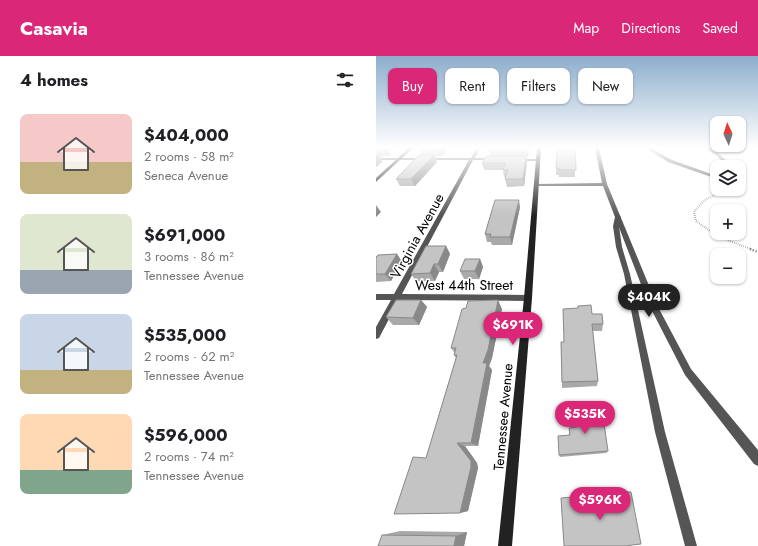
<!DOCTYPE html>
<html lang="en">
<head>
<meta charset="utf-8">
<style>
	body { margin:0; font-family:Jost,sans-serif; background:#f2f2f2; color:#202124; height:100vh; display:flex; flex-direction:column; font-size:15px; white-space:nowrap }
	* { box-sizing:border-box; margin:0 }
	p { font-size:13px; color:#757577 }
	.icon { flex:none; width:22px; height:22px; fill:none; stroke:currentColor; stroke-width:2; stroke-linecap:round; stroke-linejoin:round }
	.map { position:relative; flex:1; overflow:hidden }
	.drawer { display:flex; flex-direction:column; background:#fff; width:376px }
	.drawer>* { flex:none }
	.hud { position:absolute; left:12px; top:12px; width:310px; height:36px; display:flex; gap:8px }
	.needle { width:26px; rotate:356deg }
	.controls { position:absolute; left:334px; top:60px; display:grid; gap:8px }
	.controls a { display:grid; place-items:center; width:36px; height:36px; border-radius:8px; background:#fff; box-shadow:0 1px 3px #0004; font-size:20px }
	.price { position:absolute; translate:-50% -34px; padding:0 9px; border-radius:14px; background:#db2777; color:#fff; font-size:13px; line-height:26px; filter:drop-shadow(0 1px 2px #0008) }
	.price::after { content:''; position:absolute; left:50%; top:24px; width:12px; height:9px; margin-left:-6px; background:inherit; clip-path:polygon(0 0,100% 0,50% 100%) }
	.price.active { background:#222; color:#fff }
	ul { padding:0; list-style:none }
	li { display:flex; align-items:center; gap:12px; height:100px; padding:0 20px }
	li span { display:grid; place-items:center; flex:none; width:112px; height:80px; border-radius:8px; color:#555 }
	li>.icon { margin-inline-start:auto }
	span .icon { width:48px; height:48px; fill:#fffc; stroke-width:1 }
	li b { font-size:17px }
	h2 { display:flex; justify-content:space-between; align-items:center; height:48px; padding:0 20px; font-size:17px }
	.pill { padding:0 14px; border-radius:8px; background:#fff; box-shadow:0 1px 3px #0004; font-size:14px; line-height:36px }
	.pill.active { background:#db2777; color:#fff }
	header { display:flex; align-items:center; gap:24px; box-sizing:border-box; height:56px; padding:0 20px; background:#db2777; color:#fff }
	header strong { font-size:19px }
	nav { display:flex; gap:22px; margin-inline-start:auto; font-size:14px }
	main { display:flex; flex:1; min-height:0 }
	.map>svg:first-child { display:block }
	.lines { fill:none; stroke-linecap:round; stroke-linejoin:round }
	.path-far2 { stroke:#777; stroke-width:1.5; stroke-dasharray:0.5 1; stroke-linecap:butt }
	.path-far1 { stroke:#777; stroke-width:2; stroke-dasharray:0.5 1.5; stroke-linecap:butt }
	.path { stroke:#777; stroke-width:2.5; stroke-dasharray:1 2; stroke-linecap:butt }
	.lane { fill:#555; fill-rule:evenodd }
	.street { fill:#555; fill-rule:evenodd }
	.secondary { fill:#222; fill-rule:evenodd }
	.wall { fill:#a9a9a9 }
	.shaded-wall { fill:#898989 }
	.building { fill:#c4c4c4; stroke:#898989 }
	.labels { text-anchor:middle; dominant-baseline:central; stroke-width:3; stroke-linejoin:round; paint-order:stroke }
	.street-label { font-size:14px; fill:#000; stroke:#fff }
</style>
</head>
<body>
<header>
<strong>Casavia</strong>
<nav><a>Map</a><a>Directions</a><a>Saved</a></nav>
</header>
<main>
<section class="drawer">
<h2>4 homes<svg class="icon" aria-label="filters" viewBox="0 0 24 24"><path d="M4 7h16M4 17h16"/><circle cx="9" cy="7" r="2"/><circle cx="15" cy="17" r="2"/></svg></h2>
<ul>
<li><span style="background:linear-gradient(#f6c9c9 60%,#c2b280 0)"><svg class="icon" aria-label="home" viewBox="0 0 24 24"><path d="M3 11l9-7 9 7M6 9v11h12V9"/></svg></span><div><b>$404,000</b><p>2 rooms · 58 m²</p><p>Seneca Avenue</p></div></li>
<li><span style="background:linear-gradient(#dfe7d0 70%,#9aa5b1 0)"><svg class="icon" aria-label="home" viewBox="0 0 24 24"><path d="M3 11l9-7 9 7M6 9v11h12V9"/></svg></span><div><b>$691,000</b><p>3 rooms · 86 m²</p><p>Tennessee Avenue</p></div></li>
<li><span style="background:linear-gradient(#c9d6e8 70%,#c2b280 0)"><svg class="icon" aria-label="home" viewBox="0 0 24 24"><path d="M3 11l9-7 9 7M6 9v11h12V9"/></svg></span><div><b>$535,000</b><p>2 rooms · 62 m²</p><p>Tennessee Avenue</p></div></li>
<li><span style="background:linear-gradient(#ffd9b3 70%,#7fa58c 0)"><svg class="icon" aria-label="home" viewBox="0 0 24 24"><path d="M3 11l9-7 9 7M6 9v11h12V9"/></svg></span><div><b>$596,000</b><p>2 rooms · 74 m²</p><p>Tennessee Avenue</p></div></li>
</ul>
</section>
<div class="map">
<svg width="382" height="490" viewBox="0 0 382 490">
	<rect width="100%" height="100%" fill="#fff"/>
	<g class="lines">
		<path class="path-far2" d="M345 137 346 133"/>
		<path class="path-far1" d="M345 136 344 138C332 140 325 147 318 156L320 165 341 180 377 194"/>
		<path class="path" d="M374 193 382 196"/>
		<path class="lane" d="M242 159 245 161 243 170 246 191 254 218 289 376 321 490H309L279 376 248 218 240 191 237 170 239 161Z"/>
		<path class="street" d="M100 92H104L99 102H118L120 103 118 104H97L26 238 152 239 155 240 156 242 155 244 152 245 23 244 3 282 0 283V271L15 244H0V238H18L93 104H0V102H95Z
			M219 92H223L231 128 281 249 315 313 382 394V410L378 408 309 319 273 249 227 130H161L159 129 161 128 226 127Z
			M270 92H274L296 104 341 120V123L292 106Z
			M328 92C339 91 349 103 356 111H351L341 100Z
			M139 103H162L164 104 162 105H141L139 104Z"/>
		<path class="secondary" d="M33 92H37L0 126V122Z
			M161 92H165L156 242 136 490H122L148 242Z"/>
	</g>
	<path class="wall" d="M0 92H16L12 95 14 99 12 100 4 101 6 106 0 111Z
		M43 92H70L71 95 66 100H59L61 106 39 130H24L20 123 50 99H46Z
		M115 92H153L152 101H151V106L148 130 131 131 129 123 130 121H128L127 114H108L106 107 114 100 113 95Z
		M199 92V121H183V119H180V112Z
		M144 151 136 189H116L115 186H111L109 178Z
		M70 190 74 198 67 216H63L59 225H40L35 218Z
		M21 198 26 206 15 225 0 226V201Z
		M104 203 107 211 103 223H88L84 215Z
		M45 244 51 251 43 269H17L10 261Z
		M202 250 216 258 227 268 226 275H217L222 325 221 330 186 332 185 286H188L202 252Z
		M126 253 116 302 113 310 116 314 102 390H89L101 407 102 412 92 455 84 457 50 402 80 302 78 299V296L75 292Z
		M200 356 232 395 230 397 184 401 183 399 193 379V372L200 371 199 360Z
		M251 435 255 436 185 442H186Z
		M24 475 91 476 88 490H2L6 479Z"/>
	<path class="shaded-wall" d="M10 92H16L12 95 14 99 12 100 8 94Z
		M65 92H70L71 95 66 100 63 94Z
		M152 92H153L152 101 151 96Z
		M2 99 6 106 0 111V101Z
		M58 99 61 106 39 130 35 123Z
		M150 100 151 106 148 130 147 123Z
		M143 144 144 151 136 189 134 181Z
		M0 149 5 156 0 161Z
		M70 190 74 198 67 216 62 208Z
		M21 198 26 206 15 225 9 218Z
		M104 203 107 211 103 223 99 215Z
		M58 208 63 216 59 225 54 217Z
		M45 244 51 251 43 269 37 262Z
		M122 244 126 253 116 302 113 310 116 314 102 390 95 387 107 307Z
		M81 387 89 390 101 407 102 412 92 455 84 457Z
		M91 476 88 490H78L80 480Z"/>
	<path class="building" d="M0 92H10L8 94H0Z
		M43 92H65L63 94H48L49 92Z
		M115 92H152L151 96 113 95Z
		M181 92H199L200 114H183V112H180Z
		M43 99H58L35 123H20Z
		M110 100H150L147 123H129L132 114H127L129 107H106Z
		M119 144H143L134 181H114L115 178H109Z
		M50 190H70L62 208H58L54 217 35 218Z
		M21 198 9 218H0V201L2 199Z
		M89 203H104L99 215H84Z
		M20 244H45L37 262 10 261Z
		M122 244 112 294 107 307H111L95 387H81L95 405V411L84 457 18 458 37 401 50 402 81 299H78L80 292H75L86 253 90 252 92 245Z
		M215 249 216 258H226L227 268H216L222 325 186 326 185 286H188L187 253 202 252V250Z
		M226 354 232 395 183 399 182 380 194 379 193 372 201 371 200 356Z
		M255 436 265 488 248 490H188L185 442Z
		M6 479 80 480 78 490H2Z"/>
	<linearGradient id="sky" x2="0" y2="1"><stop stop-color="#8cadcc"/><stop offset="0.57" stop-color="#fff"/><stop offset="1" stop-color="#fff" stop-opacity="0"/></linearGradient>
	<rect width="382" height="160" fill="url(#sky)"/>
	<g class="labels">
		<g class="street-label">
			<text transform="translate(41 180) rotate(-61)">Virginia Avenue</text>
			<text x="88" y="229">West 44th Street</text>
			<text transform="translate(127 361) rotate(-85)">Tennessee Avenue</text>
		</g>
	</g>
</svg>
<div class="controls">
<a><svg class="needle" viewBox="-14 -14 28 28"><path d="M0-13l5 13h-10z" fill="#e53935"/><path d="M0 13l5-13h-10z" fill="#757577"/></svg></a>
<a><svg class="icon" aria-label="layers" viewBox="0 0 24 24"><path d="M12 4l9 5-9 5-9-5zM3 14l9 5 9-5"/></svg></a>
<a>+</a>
<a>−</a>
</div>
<b class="price active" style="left:273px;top:262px">$404K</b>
<b class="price" style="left:137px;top:290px">$691K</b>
<b class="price" style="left:209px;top:379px">$535K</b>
<b class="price" style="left:224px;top:465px">$596K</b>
<div class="hud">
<a class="pill active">Buy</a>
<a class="pill">Rent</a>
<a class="pill">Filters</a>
<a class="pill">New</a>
</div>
</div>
</main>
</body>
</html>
